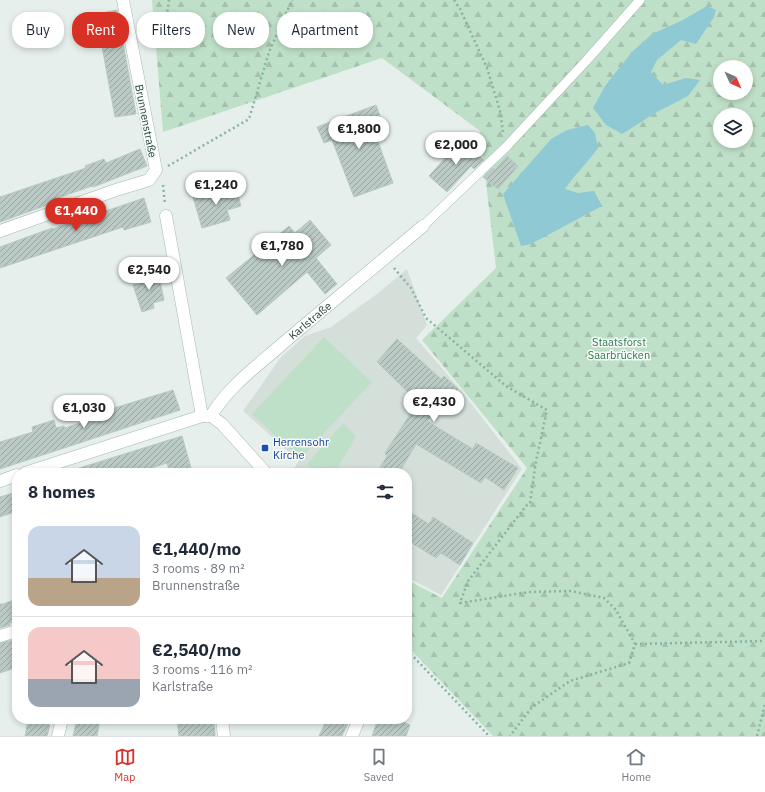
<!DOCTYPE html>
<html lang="en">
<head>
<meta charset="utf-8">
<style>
	body { margin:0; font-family:"IBM Plex Sans",sans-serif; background:#f6f6f7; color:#1f2937; height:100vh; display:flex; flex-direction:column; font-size:15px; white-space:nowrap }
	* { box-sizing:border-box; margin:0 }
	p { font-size:13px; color:#747a83 }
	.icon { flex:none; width:22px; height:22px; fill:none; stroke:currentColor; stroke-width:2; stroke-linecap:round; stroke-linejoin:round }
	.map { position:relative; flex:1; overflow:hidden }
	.sheet { position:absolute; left:12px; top:468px; width:400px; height:256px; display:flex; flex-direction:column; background:#fff; border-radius:16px; box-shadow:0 2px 6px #0003 }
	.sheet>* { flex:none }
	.guide { position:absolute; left:12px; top:12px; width:400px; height:36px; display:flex; gap:8px }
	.needle { width:26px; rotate:135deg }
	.buttons { position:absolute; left:713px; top:60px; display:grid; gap:8px }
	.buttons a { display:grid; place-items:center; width:40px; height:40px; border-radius:50%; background:#fff; box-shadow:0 2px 6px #0003; font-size:20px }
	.price { position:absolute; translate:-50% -34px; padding:0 9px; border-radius:14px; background:#fff; color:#222; font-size:13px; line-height:26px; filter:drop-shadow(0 1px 2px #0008) }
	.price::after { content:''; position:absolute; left:50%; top:24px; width:12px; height:9px; margin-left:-6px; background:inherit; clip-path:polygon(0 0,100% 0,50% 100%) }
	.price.current { background:#d93025; color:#fff }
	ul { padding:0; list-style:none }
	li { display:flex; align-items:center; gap:12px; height:100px; padding:0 16px }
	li+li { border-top:1px solid #e0e1e3 }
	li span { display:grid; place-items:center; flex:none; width:112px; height:80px; border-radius:12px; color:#555 }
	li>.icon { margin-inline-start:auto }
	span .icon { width:48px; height:48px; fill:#fffc; stroke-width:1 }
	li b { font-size:17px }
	h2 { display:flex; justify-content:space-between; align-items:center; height:48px; padding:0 16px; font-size:17px }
	.pill { padding:0 14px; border-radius:16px; background:#fff; box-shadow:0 2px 6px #0003; font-size:14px; line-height:36px }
	.pill.current { background:#d93025; color:#fff }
	.tabs { display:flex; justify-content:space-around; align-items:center; height:56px; border-top:1px solid #e0e1e3; background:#fff; font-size:11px; color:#747a83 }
	.tabs a { display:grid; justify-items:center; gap:2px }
	.tabs .current { color:#d93025 }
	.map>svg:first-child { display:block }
	.built { fill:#d4dfda }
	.forest { fill:url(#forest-firs); fill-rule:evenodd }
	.park { fill:#bfe0c8 }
	.water { fill:#8ec9d4 }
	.building { fill:url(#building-hatch); stroke:#b8c9c2 }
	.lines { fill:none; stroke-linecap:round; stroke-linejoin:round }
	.lane-casing { stroke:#a8b8b2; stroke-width:10 }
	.street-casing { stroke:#a8b8b2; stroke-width:13 }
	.path { stroke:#86b3a5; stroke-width:2.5; stroke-dasharray:2 3; stroke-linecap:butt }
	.lane { stroke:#fff; stroke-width:9 }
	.street { stroke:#fff; stroke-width:12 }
	.transit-dot { fill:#1a4fb4; stroke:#f7fbf9; stroke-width:1.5 }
	.labels { text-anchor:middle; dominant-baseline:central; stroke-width:3; stroke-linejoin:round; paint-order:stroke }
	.street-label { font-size:11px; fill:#24423a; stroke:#f7fbf9 }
	.park-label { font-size:11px; fill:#2d7a4b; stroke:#f7fbf9 }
	.transit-label { font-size:11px; fill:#164399; stroke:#f7fbf9; text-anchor:start }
</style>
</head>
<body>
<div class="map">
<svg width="765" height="736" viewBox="0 0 765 736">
	<defs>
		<pattern id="forest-firs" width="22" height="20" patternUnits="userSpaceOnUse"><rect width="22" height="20" fill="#bfe0c8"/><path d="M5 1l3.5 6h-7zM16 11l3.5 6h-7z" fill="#a4c1ad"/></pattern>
		<pattern id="building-hatch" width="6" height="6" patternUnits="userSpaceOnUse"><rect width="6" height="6" fill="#bbcac4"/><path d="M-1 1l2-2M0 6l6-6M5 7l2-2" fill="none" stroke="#98a6a0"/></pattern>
	</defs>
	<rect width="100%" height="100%" fill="#e6efeb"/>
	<path class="built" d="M407 269 427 325 416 338 459 388 522 469 441 595 407 577V473H291L299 461 243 411 281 357 305 336 331 327 377 294Z"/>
	<path class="forest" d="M152 0H765V736H493L413 652 407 645V580L442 598 527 468 422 340 496 268 480 131 382 58 163 132ZM720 67H746V93H720ZM720 115H746V141H720Z"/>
	<path class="park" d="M324 337 372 382 300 459 252 414Z
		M343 423 356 436 335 473H317L307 464Z"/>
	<path class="water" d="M707 6 716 10 714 17 696 44 681 40 657 60 651 72 663 85 686 78 700 80 688 96 657 112 622 134 606 125 593 108 605 86 632 52 652 34 681 21Z
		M588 125 595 133 598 148C588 162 575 174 565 189L578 193 594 191 602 206 531 244 521 246 503 194 551 139 567 130Z"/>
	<path class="building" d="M117 10 136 114 115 117 96 14Z
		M376 105 383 124 373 128 393 183 354 197 332 140 324 143 317 127Z
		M461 140 484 160 474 169 471 166 447 192 429 176Z
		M140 149 147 166 93 187 92 186 49 201 50 204 0 222V197L86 168 85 166 104 159 106 163Z
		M507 156 518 166 498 189 483 177 493 168 495 170Z
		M235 185 241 206 227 210 230 220 202 228 193 197Z
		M144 198 151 222 124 230 123 227 0 268V247L52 228 53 229Z
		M310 220 331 245 316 258 337 284 325 294 307 272 257 315 226 278 289 226 295 233Z
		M158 271 164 300 153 303 154 308 142 312 133 285 140 284 138 276Z
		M397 339 441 379 444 376 458 389 427 421 473 449 476 443 518 468 504 490 485 477 481 483 416 444 399 473H377L387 456 385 453 418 402 377 362Z
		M173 390 180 410 0 469V442L33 432 32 427 54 420 56 428 64 426 65 428 102 416 101 412Z
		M182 436 191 468 176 473H170L167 463 136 473H73V470Z
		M13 493 17 506V511L0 517V497Z
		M407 510 429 524 433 517 473 543 460 565 441 553 436 558 407 540Z
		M17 599V621L9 623 10 625 0 628V604H3Z
		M14 640 17 648V667L0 673V643Z
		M77 719H100L97 736H73Z
		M177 719H214L215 736H179Z
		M327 719H339L348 723 342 736H319Z
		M378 719H404L403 722 410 725 406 736H372Z
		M28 720 50 725 47 736H25Z"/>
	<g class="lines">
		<defs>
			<path id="lane" d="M423 226 506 147 586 61 640 0"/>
			<g id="street">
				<path d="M166 216 202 416"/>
				<path d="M0 231 116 190 149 180 156 170 123 0"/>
				<path id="s1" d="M211 416C228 387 256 367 281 345 328 305 376 266 423 226"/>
				<path d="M211 416 222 424 266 473"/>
				<path d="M25 473 202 416H210"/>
				<path d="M0 481 17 475"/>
				<path d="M0 636 17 631"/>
				<path d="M222 719 224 736"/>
				<path d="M58 736 62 719"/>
				<path d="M352 736 359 719"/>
			</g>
		</defs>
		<use href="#lane" class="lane-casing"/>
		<use href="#street" class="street-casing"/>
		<path class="path" d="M454 0 460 9 487 68 500 111 503 132
			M143 32 166 21 169 0
			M168 166 249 119 269 52 292 0
			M163 185 165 204
			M394 268 411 288 426 318 506 386 547 410 536 461 530 503 526 506 468 581 460 603 529 592 571 591 604 598 616 610 635 644 629 663 570 681 532 707 510 736
			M635 644 765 641
			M407 650 489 736
			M757 736 765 704"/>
		<use href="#lane" class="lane"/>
		<use href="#street" class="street"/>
	</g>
	<rect class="transit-dot" x="261" y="444" width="8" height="8" rx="2"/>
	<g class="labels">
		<g class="street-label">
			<text transform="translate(146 121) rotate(79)">Brunnenstraße</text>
			<text stroke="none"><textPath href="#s1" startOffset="138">Karlstraße</textPath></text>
		</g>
		<g class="park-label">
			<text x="619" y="342">Staatsforst<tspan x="619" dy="13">Saarbrücken</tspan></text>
		</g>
		<g class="transit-label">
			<text x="273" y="442">Herrensohr<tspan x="273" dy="13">Kirche</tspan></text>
		</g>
	</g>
</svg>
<div class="buttons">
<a><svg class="needle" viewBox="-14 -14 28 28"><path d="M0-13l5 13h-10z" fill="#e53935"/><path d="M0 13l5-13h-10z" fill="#747a83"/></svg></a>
<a><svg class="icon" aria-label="layers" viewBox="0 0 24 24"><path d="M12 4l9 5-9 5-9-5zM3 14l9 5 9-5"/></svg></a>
</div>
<b class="price" style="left:359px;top:150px">€1,800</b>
<b class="price" style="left:456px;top:166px">€2,000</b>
<b class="price" style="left:216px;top:206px">€1,240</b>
<b class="price current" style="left:76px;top:232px">€1,440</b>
<b class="price" style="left:282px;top:267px">€1,780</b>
<b class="price" style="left:149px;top:291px">€2,540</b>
<b class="price" style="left:434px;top:423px">€2,430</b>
<b class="price" style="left:84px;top:429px">€1,030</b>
<div class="guide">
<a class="pill">Buy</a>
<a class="pill current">Rent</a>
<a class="pill">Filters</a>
<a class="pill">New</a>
<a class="pill">Apartment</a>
</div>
<section class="sheet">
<h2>8 homes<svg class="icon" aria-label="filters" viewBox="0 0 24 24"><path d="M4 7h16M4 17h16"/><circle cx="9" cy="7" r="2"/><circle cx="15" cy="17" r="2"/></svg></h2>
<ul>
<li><span style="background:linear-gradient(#c9d6e8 65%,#b9a48a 0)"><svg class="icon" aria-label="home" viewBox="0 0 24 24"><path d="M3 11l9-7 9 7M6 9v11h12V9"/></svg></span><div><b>€1,440/mo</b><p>3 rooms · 89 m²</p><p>Brunnenstraße</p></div></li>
<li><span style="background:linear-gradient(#f6c9c9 65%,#9aa5b1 0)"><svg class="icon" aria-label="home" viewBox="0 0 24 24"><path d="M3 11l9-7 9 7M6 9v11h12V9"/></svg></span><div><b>€2,540/mo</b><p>3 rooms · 116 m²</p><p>Karlstraße</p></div></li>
</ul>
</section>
</div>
<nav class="tabs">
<a class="current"><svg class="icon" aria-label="map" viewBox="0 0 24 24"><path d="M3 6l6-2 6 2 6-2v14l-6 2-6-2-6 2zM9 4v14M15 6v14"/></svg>Map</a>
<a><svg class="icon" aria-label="saved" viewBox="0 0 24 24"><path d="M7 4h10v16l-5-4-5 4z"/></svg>Saved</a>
<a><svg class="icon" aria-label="home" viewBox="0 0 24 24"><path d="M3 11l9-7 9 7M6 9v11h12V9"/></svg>Home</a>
</nav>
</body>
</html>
